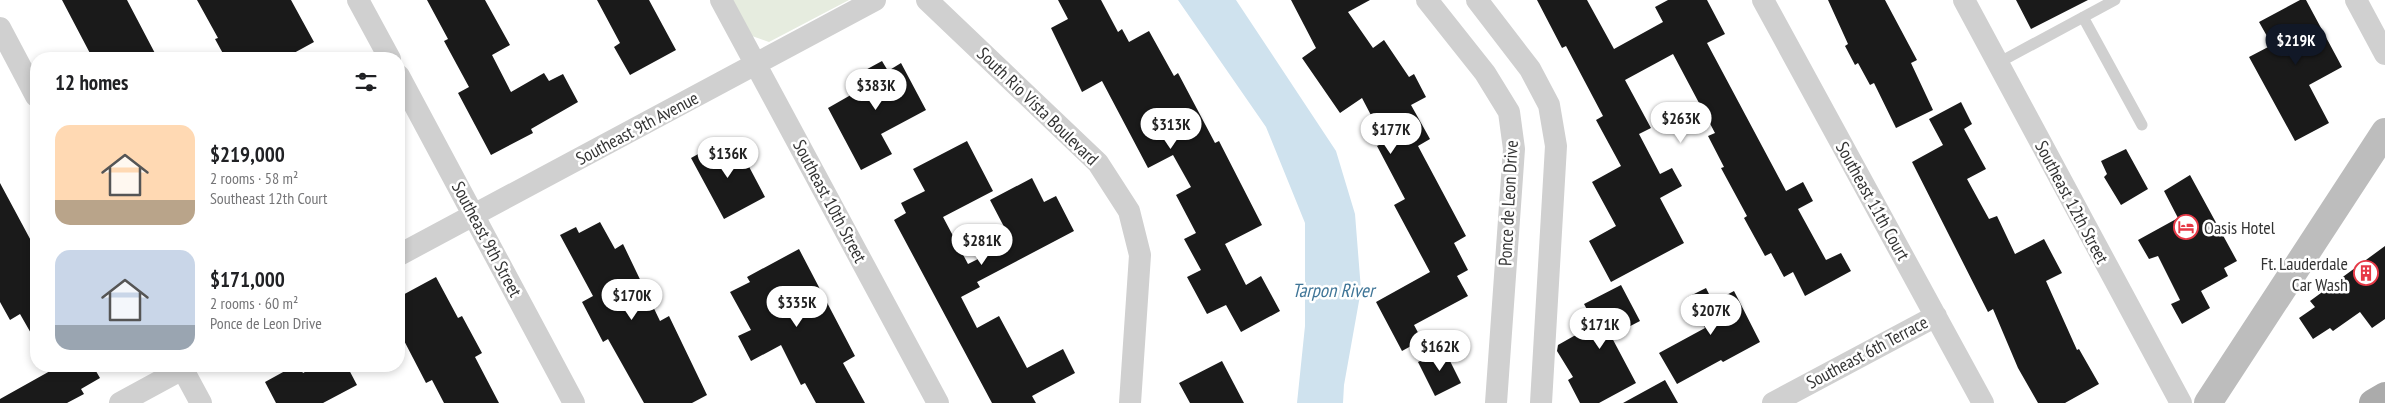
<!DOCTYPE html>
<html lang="en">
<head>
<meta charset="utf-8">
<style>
	body { margin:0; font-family:"PT Sans Narrow",sans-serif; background:#f2f2f2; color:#202124; height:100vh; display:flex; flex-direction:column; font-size:19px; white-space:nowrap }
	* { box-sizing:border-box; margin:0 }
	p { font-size:16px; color:#757577 }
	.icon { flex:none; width:28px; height:28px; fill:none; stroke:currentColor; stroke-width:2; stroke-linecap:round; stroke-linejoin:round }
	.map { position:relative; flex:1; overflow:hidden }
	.sheet { position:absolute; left:30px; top:52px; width:375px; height:320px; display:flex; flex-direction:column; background:#fff; border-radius:20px; box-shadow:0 2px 8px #0003 }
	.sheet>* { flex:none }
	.price { position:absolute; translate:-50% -42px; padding:0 11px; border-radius:18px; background:#fff; color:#222; font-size:16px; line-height:32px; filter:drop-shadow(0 1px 2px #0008) }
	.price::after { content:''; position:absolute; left:50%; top:30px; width:15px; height:11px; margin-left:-8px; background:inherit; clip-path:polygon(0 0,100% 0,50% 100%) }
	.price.selected { background:#111827; color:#fff }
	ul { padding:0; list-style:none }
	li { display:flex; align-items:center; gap:15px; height:125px; padding:0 25px }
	li span { display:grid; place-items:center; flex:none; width:140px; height:100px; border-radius:15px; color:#555 }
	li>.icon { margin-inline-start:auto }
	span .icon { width:60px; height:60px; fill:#fffc; stroke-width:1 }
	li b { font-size:21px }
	h2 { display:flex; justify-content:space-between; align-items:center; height:60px; padding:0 25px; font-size:21px }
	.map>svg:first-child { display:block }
	.green { fill:#e6ecdf }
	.water { fill:#cfe2ee }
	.building { fill:#1a1a1a }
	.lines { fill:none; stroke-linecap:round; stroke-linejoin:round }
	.lane { stroke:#d0d0d0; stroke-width:11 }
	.street { stroke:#d0d0d0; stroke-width:22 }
	.secondary { stroke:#bdbdbd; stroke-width:28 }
	.primary { stroke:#ababab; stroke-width:28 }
	.labels { text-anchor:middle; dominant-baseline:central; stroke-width:5; stroke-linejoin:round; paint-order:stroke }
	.street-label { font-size:18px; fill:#333; stroke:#fff }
	.poi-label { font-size:18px; fill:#333; stroke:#fff; text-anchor:start }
	.water-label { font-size:19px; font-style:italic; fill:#3f7597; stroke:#fff }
</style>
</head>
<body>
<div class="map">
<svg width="2385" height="403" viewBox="0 0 2385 403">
	<rect width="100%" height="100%" fill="#fff"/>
	<path class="green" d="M725 0H849L769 42 752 36Z"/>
	<path class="water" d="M1178 0H1236L1336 151 1355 214 1361 290 1344 385 1343 403H1297L1305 326V223L1266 127Z"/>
	<path class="building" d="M62 0H127L158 59H93Z
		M197 0H291L314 42 283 59H226L215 39 218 38Z
		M427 0H485L510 45 492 55 511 92 544 73 549 81 563 74 578 102 531 129 533 133 491 155 458 93 469 87 444 41 448 39Z
		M597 0H649L676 50 630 75 614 47 620 43Z
		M1058 0H1101L1118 32 1122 29 1129 42 1149 31 1174 76 1178 73 1215 143 1219 141 1262 225 1225 244 1246 285 1261 276 1280 311 1241 332 1226 305 1207 314 1187 277 1201 270 1184 239 1196 233 1176 195 1191 187 1173 155 1148 168 1102 81 1082 92 1051 28 1068 19Z
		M1291 0H1370L1348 12 1373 48 1384 40 1409 77 1414 74 1426 97 1411 105 1430 139 1418 146 1466 236 1454 243 1468 270 1457 276 1468 296 1414 325 1422 340 1402 351 1376 302 1430 272 1394 205 1405 199 1377 146 1385 142 1362 98 1340 113 1302 58 1316 48Z
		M1537 0H1587L1614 49 1663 22 1655 7 1668 0H1707L1725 34 1707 43 1786 191 1803 182 1813 201 1798 209 1826 260 1841 253 1851 271 1805 296 1793 272 1784 277 1771 253 1765 256 1744 218 1747 216 1721 168 1724 167 1708 136 1715 133 1673 54 1625 80 1651 128 1639 134 1660 174 1672 168 1682 186 1660 198 1684 243 1611 282 1589 241 1616 226 1592 182 1621 166 1596 120 1603 116 1566 46 1562 48Z
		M1828 0H1885L1917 60 1911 63 1933 110 1896 128 1874 83 1870 85 1858 63 1855 65 1845 46 1848 44Z
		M2016 0H2088L2031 29Z
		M2300 0H2306L2342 67 2309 85 2329 123 2295 141 2249 57 2272 45 2259 22Z
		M882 61 888 71 901 63 926 110 881 134 892 154 861 170 828 108 856 92 849 79Z
		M1961 102 1972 124 1964 129 1986 169 1967 179 1989 219 1997 216 2015 254 2044 239 2062 273 2046 281 2077 350 2079 349 2099 384 2065 403H2038L2018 368 1993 309 1988 312 1912 162 1943 145 1929 119Z
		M967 141 993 191 943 217 968 264 1012 242 990 200 1032 178 1044 202 1056 196 1074 231 977 282 980 287 961 297 977 328 999 316 1027 368 1063 349 1075 373 1032 396 1036 403H992L894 220 906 213 901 203 925 191 913 169Z
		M720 142 725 151 737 144 765 197 724 219 691 158Z
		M2126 149 2148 189 2121 205 2104 177 2107 174 2101 161Z
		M2190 175 2237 261 2224 268 2228 276 2201 291 2210 308 2182 324 2171 304 2180 300 2158 256 2149 259 2138 240 2178 218 2164 191Z
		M0 183 36 250V342L20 314 10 320 0 302Z
		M600 222 615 249 623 244 660 321 669 316 707 395 692 403H644L608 339 603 342 582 302 593 296 560 235 576 227 579 233Z
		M2385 246V319L2372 328 2360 312 2333 331 2330 328 2313 339 2299 318 2315 307 2310 301Z
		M799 249 855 356 843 363 865 403H816L805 383 801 385 781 345 751 361 738 336 751 330 730 292 750 282 747 277Z
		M436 277 458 318 462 316 482 353 475 357 499 403H444L432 380 426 383 399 331V297Z
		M1621 285 1640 321 1611 336 1636 383 1599 403H1580L1568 380 1573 377 1557 351 1558 345 1595 324 1584 304Z
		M1706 288 1713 302 1734 291 1760 342 1723 362 1721 360 1677 384 1659 353 1705 328 1688 297Z
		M1444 349 1461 383 1435 396 1418 362Z
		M1222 361 1244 403H1190L1179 383Z
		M59 366H93L100 378 81 389 84 394 67 403H0V399Z
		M294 366H299L303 373 316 366H347L357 385 323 403H276L265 382Z
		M1665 380 1678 403H1623Z"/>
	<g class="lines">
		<path class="lane" d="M2083 17 2142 125
			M1998 63 2115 0"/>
		<path class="street" d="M358 0 390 59
			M721 0 938 403
			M927 0 1098 163 1129 211 1140 255 1130 403
			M1427 0 1485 73 1509 112 1514 149 1496 403
			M1477 0 1530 69 1549 105 1556 146 1541 403
			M1763 0 1983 403
			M1964 0 2181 403
			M2356 0 2385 54
			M0 28 36 96
			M399 76 574 403
			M399 255 875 0
			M181 366 201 403
			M120 403 188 366
			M1773 403 1936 316"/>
		<path class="secondary" d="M2208 403 2385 132"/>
		<path class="primary" d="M2373 403 2385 396"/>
	</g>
	<defs>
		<symbol id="hotel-ring" viewBox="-11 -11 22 22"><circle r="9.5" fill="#fff" stroke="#e63946" stroke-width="1.5"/><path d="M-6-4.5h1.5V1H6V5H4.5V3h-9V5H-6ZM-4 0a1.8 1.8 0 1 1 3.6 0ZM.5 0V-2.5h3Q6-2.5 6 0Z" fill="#e63946"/></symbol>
		<symbol id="building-ring" viewBox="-11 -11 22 22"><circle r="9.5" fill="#fff" stroke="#e63946" stroke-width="1.5"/><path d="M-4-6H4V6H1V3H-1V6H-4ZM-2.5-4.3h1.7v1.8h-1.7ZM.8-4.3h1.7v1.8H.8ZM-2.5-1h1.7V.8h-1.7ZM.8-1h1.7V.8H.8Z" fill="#e63946"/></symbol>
	</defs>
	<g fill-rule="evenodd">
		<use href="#hotel-ring" x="2172" y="213" width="28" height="28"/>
		<use href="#building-ring" x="2352" y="259" width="28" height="28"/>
	</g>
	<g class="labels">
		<g class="street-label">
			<text transform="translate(1038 106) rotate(44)">South Rio Vista Boulevard</text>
			<text transform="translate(637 128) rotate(-28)">Southeast 9th Avenue</text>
			<text transform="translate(830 201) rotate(62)">Southeast 10th Street</text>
			<text transform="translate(1873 201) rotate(61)">Southeast 11th Court</text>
			<text transform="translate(2072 202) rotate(62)">Southeast 12th Street</text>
			<text transform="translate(1508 203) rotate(-87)">Ponce de Leon Drive</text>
			<text transform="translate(487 239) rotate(62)">Southeast 9th Street</text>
			<text transform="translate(1867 352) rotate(-28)">Southeast 6th Terrace</text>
		</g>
		<g class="poi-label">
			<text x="2204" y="227">Oasis Hotel</text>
			<text x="2348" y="263" text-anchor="end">Ft. Lauderdale<tspan x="2348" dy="21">Car Wash</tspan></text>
		</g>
		<g class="water-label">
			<text x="1333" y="290">Tarpon River</text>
		</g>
	</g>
</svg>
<b class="price selected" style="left:2296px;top:66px">$219K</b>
<b class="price" style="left:876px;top:111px">$383K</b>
<b class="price" style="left:1681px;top:144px">$263K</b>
<b class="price" style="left:1171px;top:150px">$313K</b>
<b class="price" style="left:1391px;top:155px">$177K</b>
<b class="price" style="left:728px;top:179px">$136K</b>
<b class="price" style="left:982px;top:266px">$281K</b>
<b class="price" style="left:632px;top:321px">$170K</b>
<b class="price" style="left:797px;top:328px">$335K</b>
<b class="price" style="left:1711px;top:336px">$207K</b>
<b class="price" style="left:1600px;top:350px">$171K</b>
<b class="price" style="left:1440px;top:372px">$162K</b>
<section class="sheet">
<h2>12 homes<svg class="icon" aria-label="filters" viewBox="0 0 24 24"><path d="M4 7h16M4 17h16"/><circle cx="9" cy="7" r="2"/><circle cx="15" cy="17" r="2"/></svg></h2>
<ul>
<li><span style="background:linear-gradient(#ffd9b3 75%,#b9a48a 0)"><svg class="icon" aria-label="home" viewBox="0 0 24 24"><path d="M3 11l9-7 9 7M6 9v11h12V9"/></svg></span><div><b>$219,000</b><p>2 rooms · 58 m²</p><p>Southeast 12th Court</p></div></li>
<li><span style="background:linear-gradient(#c9d6e8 75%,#9aa5b1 0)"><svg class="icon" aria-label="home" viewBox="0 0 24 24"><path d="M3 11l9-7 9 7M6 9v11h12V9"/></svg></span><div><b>$171,000</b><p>2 rooms · 60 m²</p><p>Ponce de Leon Drive</p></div></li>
</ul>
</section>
</div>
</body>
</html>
